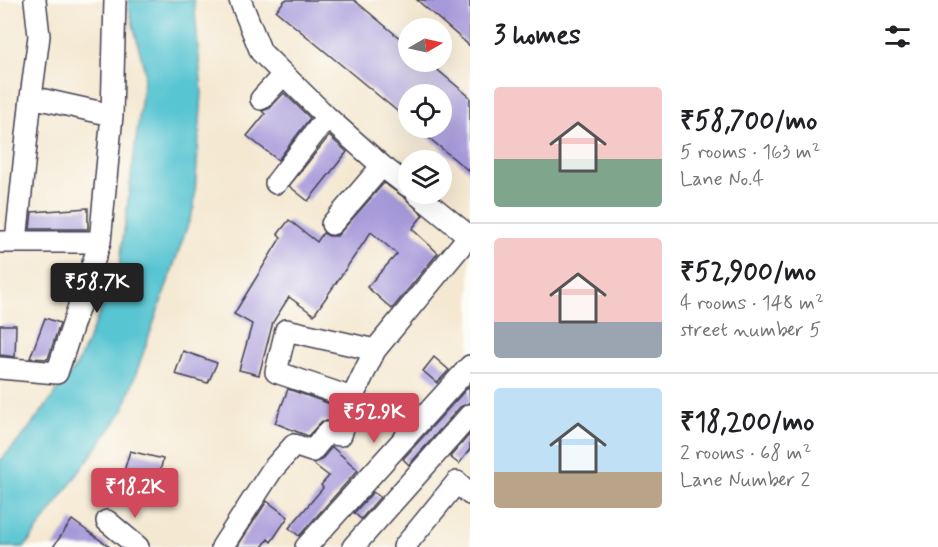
<!DOCTYPE html>
<html lang="en">
<head>
<meta charset="utf-8">
<style>
	body { margin:0; font-family:Mynerve,sans-serif; background:#f2f2f2; color:#202124; height:100vh; display:flex; flex-direction:column; font-size:22px; white-space:nowrap }
	* { box-sizing:border-box; margin:0 }
	p { font-size:20px; color:#757577 }
	.icon { flex:none; width:33px; height:33px; fill:none; stroke:currentColor; stroke-width:2; stroke-linecap:round; stroke-linejoin:round }
	.map { position:relative; flex:1; overflow:hidden }
	.side { display:flex; flex-direction:column; background:#fff; width:468px }
	.side>* { flex:none }
	.needle { width:39px; rotate:81deg }
	.tools { position:absolute; left:398px; top:18px; display:grid; gap:12px }
	.tools a { display:grid; place-items:center; width:54px; height:54px; border-radius:50%; background:#fff; box-shadow:0 6px 24px #0002; font-size:30px }
	.price { position:absolute; translate:-50% -51px; padding:0 14px; border-radius:6px; background:#d1495b; color:#fff; font-size:20px; line-height:39px; filter:drop-shadow(0 2px 3px #0008) }
	.price::after { content:''; position:absolute; left:50%; top:36px; width:18px; height:14px; margin-left:-9px; background:inherit; clip-path:polygon(0 0,100% 0,50% 100%) }
	.price.on { background:#222; color:#fff }
	ul { padding:0; list-style:none }
	li { display:flex; align-items:center; gap:18px; height:150px; padding:0 24px }
	li+li { border-top:2px solid #e0e0e0 }
	li span { display:grid; place-items:center; flex:none; width:168px; height:120px; border-radius:6px; color:#555 }
	li>.icon { margin-inline-start:auto }
	span .icon { width:72px; height:72px; fill:#fffc; stroke-width:1 }
	li b { font-size:26px }
	h2 { display:flex; justify-content:space-between; align-items:center; height:72px; padding:0 24px; font-size:26px }
	main { display:flex; flex:1; min-height:0 }
	.map>svg:first-child { display:block }
	.water { fill:#59c5d2; stroke:#3e7486; stroke-width:1.5 }
	.building { fill:#a79ada }
	.lines { fill:none; stroke-linecap:round; stroke-linejoin:round }
	.street-casing { stroke:#424052; stroke-width:24 }
	.street { stroke:#fff; stroke-width:21 }
</style>
</head>
<body>
<main>
<div class="map">
<svg width="470" height="547" viewBox="0 0 470 547">
	<rect width="100%" height="100%" fill="#fdfcf7"/>
	<filter id="ink" filterUnits="userSpaceOnUse"><feTurbulence type="fractalNoise" baseFrequency=".0167" numOctaves="2"/><feDisplacementMap in="SourceGraphic" scale="12" xChannelSelector="R" yChannelSelector="G"/><feConvolveMatrix kernelMatrix="1 2 1 2 8 2 1 2 1" color-interpolation-filters="sRGB"/></filter>
	<filter id="wash" filterUnits="userSpaceOnUse"><feTurbulence type="fractalNoise" baseFrequency=".008" numOctaves="4" result="noise"/><feDisplacementMap in="SourceGraphic" scale="24" xChannelSelector="R" yChannelSelector="G"/><feGaussianBlur stdDeviation="1.35" result="paint"/><feColorMatrix in="noise" values="0 0 0 0 0 0 0 0 0 0 0 0 0 0 0 0 0 1.4 0 .05"/><feComposite in="paint" operator="in"/></filter>
	<g filter="url(#wash)">
		<rect width="100%" height="100%" fill="#f4e8d1"/>
		<path class="water" d="M127 0H194L202 93 194 207 123 411 25 547H0V461L23 436 77 365 119 269 145 72Z"/>
		<g id="blocks">
			<path class="building" d="M285 0H354L408 45V62H428L470 97V172L417 128H441V94H408V120L276 11Z
				M417 0H470V46Z
				M284 93 310 118 278 160 247 136 265 114 262 111 270 108Z
				M329 136 347 152 308 201 289 186Z
				M384 183 405 198 423 215 412 229 438 253 392 309 367 287 397 254 371 232 314 315 289 297 273 322 259 375 239 370 252 324 234 314 281 237 278 234 289 220 317 242 323 233 329 236H337Z
				M88 208V229H30L32 212Z
				M45 318 60 323 48 359 30 358Z
				M0 325H16L15 357 0 355Z
				M183 351 217 363 208 383 175 374Z
				M434 357 449 370 437 383 423 371Z
				M469 386 470 403 460 407 409 465 403 459Z
				M288 389 336 406 332 421H322L308 436 275 423Z
				M470 434V449L459 464 450 457Z
				M332 447 358 470 299 536 289 528 323 488 321 485 329 476 312 463 321 460Z
				M130 451 163 459 158 481 124 471Z
				M373 492 380 497 361 519 354 513Z
				M267 501 288 517 271 542 268 539 263 546 265 547H237Z
				M72 520 110 547H53Z"/>
		</g>
	</g>
	<g filter="url(#ink)">
		<use href="#blocks" fill-opacity="0" stroke="#424052" stroke-width="1.5"/>
		<g class="lines">
			<defs>
				<path id="street" d="M35 0 39 36 31 97 112 115
					M240 0 261 52 327 117 382 166 408 186
					M261 99 283 75
					M276 183 327 117
					M417 194 470 237
					M332 224 382 166
					M16 241 31 97
					M0 242H100
					M375 350 286 330 276 372 352 398 375 350 469 236
					M0 368 57 373 100 242 112 115 115 0
					M107 521 138 547
					M222 547 272 470 294 445 312 451 327 433 341 435 352 398
					M306 547 470 366
					M353 547 470 415
					M404 547 457 482 470 494"/>
			</defs>
			<use href="#street" class="street-casing"/>
			<use href="#street" class="street"/>
		</g>
	</g>
</svg>
<div class="tools">
<a><svg class="needle" viewBox="-14 -14 28 28"><path d="M0-13l5 13h-10z" fill="#e53935"/><path d="M0 13l5-13h-10z" fill="#757577"/></svg></a>
<a><svg class="icon" aria-label="locate" viewBox="0 0 24 24"><circle cx="12" cy="12" r="6"/><path d="M12 2v4M12 18v4M2 12h4M18 12h4"/></svg></a>
<a><svg class="icon" aria-label="layers" viewBox="0 0 24 24"><path d="M12 4l9 5-9 5-9-5zM3 14l9 5 9-5"/></svg></a>
</div>
<b class="price on" style="left:97px;top:314px">₹58.7K</b>
<b class="price" style="left:374px;top:444px">₹52.9K</b>
<b class="price" style="left:135px;top:519px">₹18.2K</b>
</div>
<section class="side">
<h2>3 homes<svg class="icon" aria-label="filters" viewBox="0 0 24 24"><path d="M4 7h16M4 17h16"/><circle cx="9" cy="7" r="2"/><circle cx="15" cy="17" r="2"/></svg></h2>
<ul>
<li><span style="background:linear-gradient(#f6c9c9 60%,#7fa58c 0)"><svg class="icon" aria-label="home" viewBox="0 0 24 24"><path d="M3 11l9-7 9 7M6 9v11h12V9"/></svg></span><div><b>₹58,700/mo</b><p>5 rooms · 163 m²</p><p>Lane No.4</p></div></li>
<li><span style="background:linear-gradient(#f6c9c9 70%,#9aa5b1 0)"><svg class="icon" aria-label="home" viewBox="0 0 24 24"><path d="M3 11l9-7 9 7M6 9v11h12V9"/></svg></span><div><b>₹52,900/mo</b><p>4 rooms · 148 m²</p><p>street number 5</p></div></li>
<li><span style="background:linear-gradient(#bfe0f5 70%,#b9a48a 0)"><svg class="icon" aria-label="home" viewBox="0 0 24 24"><path d="M3 11l9-7 9 7M6 9v11h12V9"/></svg></span><div><b>₹18,200/mo</b><p>2 rooms · 68 m²</p><p>Lane Number 2</p></div></li>
</ul>
</section>
</main>
</body>
</html>
